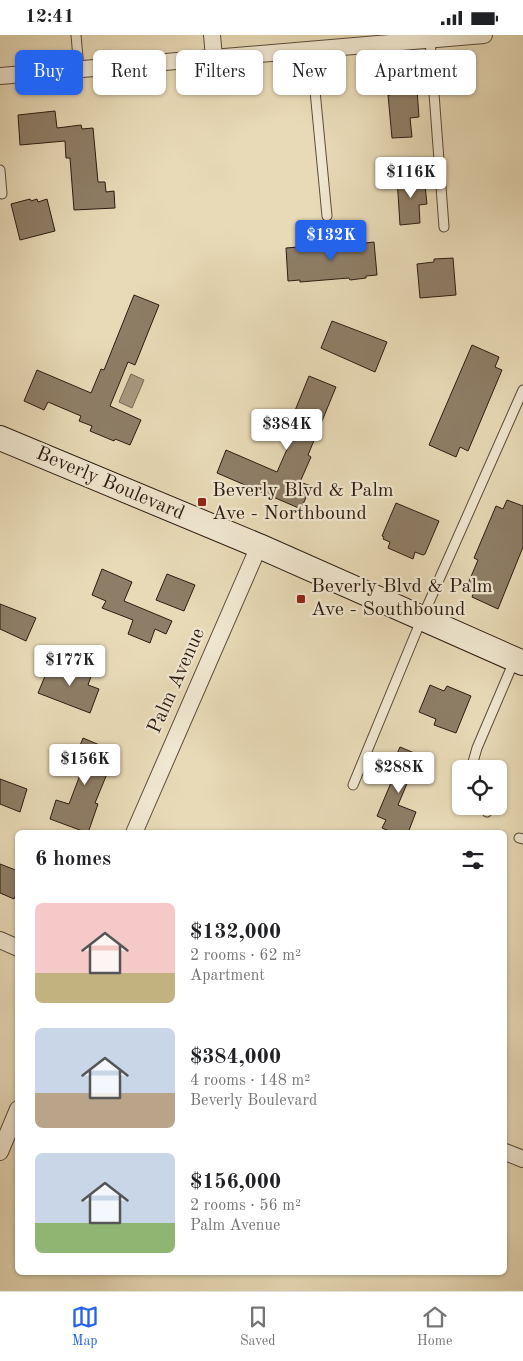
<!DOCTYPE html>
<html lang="en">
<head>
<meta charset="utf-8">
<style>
	body { margin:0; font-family:"Old Standard TT",serif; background:#f2f2f2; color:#202124; height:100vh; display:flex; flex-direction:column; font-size:19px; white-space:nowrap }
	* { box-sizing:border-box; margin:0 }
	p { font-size:16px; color:#757577 }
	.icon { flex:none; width:28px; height:28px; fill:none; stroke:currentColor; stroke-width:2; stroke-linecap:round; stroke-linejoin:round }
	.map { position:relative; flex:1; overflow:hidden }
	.sheet { position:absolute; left:15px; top:795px; width:492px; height:445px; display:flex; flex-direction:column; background:#fff; border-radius:8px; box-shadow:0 1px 4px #0004 }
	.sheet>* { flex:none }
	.hud { position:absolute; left:15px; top:15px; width:494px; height:45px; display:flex; gap:10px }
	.buttons { position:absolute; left:452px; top:725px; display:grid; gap:10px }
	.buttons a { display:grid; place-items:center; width:55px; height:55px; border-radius:8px; background:#fff; box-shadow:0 1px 4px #0004; font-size:25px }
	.price { position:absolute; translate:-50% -42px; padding:0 11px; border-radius:5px; background:#fff; color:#222; font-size:16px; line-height:32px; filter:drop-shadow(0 1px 2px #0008) }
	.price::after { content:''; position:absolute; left:50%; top:30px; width:15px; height:11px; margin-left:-8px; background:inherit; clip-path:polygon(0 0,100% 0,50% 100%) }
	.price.current { background:#2563eb; color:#fff }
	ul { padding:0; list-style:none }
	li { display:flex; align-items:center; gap:15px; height:125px; padding:0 20px }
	li span { display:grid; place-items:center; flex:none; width:140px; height:100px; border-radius:8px; color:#555 }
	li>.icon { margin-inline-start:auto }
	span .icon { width:60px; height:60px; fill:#fffc; stroke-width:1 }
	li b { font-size:21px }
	h2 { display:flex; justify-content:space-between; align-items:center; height:60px; padding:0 20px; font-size:21px }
	.chip { padding:0 18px; border-radius:8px; background:#fff; box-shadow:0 1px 4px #0004; font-size:18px; line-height:45px }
	.chip.current { background:#2563eb; color:#fff }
	.status { display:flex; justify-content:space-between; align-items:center; height:35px; padding:0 25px; background:#fff; direction:ltr }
	.status svg { height:14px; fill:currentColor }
	.tab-bar { display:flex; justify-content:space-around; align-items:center; height:70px; border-top:1px solid #e0e0e0; background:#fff; font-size:14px; color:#757577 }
	.tab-bar a { display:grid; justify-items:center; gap:2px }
	.tab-bar .current { color:#2563eb }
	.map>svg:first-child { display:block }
	.water { fill:#a8997f; stroke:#766753 }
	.building { fill:#8e7e67; stroke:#2c1b11 }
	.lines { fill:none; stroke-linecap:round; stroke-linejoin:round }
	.service-casing { stroke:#5b4b3a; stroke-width:11 }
	.minor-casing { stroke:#5b4b3a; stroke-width:18 }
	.secondary-casing { stroke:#2c1b11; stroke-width:26 }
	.service { stroke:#f0e7d0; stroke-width:9 }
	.minor { stroke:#f0e7d0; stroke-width:16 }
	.secondary { stroke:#f0e7d0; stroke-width:24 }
	.poi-dot { fill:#8f2418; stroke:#f0e7d0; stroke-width:2 }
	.labels { text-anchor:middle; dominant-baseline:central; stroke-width:4.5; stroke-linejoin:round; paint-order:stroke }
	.street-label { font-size:20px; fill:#2c1b11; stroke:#f0e7d0 }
	.poi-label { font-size:20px; fill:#2c1b11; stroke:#f0e7d0; text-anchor:start }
</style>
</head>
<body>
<div class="status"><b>12:41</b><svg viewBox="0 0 49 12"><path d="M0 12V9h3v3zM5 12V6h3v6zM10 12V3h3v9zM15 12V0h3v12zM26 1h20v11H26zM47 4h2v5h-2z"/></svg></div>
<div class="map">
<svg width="523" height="1256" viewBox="0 0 523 1256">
	<rect width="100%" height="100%" fill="#e8dab7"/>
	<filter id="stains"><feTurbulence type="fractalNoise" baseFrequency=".004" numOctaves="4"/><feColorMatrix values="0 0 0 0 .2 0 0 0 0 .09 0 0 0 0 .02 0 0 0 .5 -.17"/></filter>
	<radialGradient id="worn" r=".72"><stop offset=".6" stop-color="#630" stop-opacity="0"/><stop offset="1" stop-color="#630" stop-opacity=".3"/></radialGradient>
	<path class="water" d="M131 339 144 345 132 373 119 367Z"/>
	<path class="building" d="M417 54 419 82 410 83 412 102 392 103 388 60H390L389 56Z
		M55 76 57 93 81 90 82 94 93 93 98 147H105L106 157 114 156 115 173 74 175 70 123H66L65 106 20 110 18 80Z
		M424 141 427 169 419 170 420 188 400 190 397 143Z
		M30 164 31 166 37 164 38 167 47 164 55 196 20 205 11 169Z
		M374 207 377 240 366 241V243L350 245 349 243 300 247V245L288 246 286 213 322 210V213Z
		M453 223 456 260 420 263 417 229 434 227V224Z
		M134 260 159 270 135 330 128 327 110 371 141 385 130 410 115 404 114 406 90 396 92 391 79 386 81 381 48 367 44 375 24 366 37 335 91 358 101 334 104 335Z
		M332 286 387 307 375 337 321 313Z
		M472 310 499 322 495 332 502 335 468 416 460 412 456 422 429 410Z
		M309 341 336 352 308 420 311 422 300 447 311 451 301 474 217 438 226 415 277 437 299 387 292 383Z
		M507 465 523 471V512L498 574 472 562 475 554 467 551 478 525 474 523 496 471 503 474Z
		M396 468 439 486 425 519 423 520 415 517 413 524 388 513 390 507 383 504 384 502 382 501Z
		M102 534 132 547 124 566 172 586 166 599 155 594 150 608 128 599 133 585 102 573 106 566 92 560Z
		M167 539 195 550 184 576 156 565Z
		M0 569 36 583 26 606 0 594Z
		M64 625 93 636 88 650 99 654 90 678 38 658 48 634 59 638Z
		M430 650 444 656 447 651 471 661 456 698 434 690 436 684 419 677Z
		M83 703 116 717 95 768 98 769 88 798 50 784 56 765 69 769 80 740 70 736Z
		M400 712 419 720 398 770 416 777 408 798H394L382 793 386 785 377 781 393 743 387 741Z
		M0 744 27 754 20 777 0 769Z
		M0 829 18 836V856L14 864 0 858Z"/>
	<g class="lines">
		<defs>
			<path id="service" d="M76 0 79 34
				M430 5 444 192
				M311 14 327 181
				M0 135 2 159
				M471 734 477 713 515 624
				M353 750 422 583 523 355
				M484 771 487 777
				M519 803 523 804"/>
			<path id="minor" d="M212 0 214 22
				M0 41 484 0
				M134 798 259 511
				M0 905 18 913
				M0 1117 18 1074
				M505 1117 523 1124"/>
			<path id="secondary" d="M0 403 259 511 523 628"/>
		</defs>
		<use href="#service" class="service-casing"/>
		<use href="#minor" class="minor-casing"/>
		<use href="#secondary" class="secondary-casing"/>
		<use href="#service" class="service"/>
		<use href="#minor" class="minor"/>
		<use href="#secondary" class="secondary"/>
	</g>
	<g class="poi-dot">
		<rect x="197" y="462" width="10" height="10" rx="2.5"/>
		<rect x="296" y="559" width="10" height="10" rx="2.5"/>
	</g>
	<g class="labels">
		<g class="street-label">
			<text transform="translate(110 449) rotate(23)">Beverly Boulevard</text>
			<text transform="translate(177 646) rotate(-66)">Palm Avenue</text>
		</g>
		<g class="poi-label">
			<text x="212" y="456">Beverly Blvd &amp; Palm<tspan x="212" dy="23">Ave - Northbound</tspan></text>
			<text x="311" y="552">Beverly Blvd &amp; Palm<tspan x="311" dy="23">Ave - Southbound</tspan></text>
		</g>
	</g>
	<rect width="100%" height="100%" filter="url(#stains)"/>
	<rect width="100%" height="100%" fill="url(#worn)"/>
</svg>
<div class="buttons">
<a><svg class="icon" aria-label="locate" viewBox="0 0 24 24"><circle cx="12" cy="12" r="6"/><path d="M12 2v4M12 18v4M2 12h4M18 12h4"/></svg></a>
</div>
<b class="price" style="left:411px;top:164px">$116K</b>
<b class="price current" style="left:331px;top:227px">$132K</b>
<b class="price" style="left:287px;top:416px">$384K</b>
<b class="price" style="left:70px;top:652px">$177K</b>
<b class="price" style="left:85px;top:751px">$156K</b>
<b class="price" style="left:399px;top:759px">$288K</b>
<div class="hud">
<a class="chip current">Buy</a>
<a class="chip">Rent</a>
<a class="chip">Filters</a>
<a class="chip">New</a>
<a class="chip">Apartment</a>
</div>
<section class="sheet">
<h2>6 homes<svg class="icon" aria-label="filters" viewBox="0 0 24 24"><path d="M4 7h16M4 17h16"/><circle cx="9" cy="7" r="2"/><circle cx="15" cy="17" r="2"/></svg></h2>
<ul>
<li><span style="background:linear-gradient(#f6c9c9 70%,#c2b280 0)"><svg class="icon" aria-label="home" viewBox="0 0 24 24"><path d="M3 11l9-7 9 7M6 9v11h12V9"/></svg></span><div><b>$132,000</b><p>2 rooms · 62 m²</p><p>Apartment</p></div></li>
<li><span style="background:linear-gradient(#c9d6e8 65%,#b9a48a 0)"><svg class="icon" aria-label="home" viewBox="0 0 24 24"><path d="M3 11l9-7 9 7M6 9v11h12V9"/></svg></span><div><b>$384,000</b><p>4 rooms · 148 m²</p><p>Beverly Boulevard</p></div></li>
<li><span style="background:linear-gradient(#c9d6e8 70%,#8fb573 0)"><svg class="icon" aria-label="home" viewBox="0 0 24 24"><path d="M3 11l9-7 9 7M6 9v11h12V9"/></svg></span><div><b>$156,000</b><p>2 rooms · 56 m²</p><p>Palm Avenue</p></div></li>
</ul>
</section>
</div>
<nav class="tab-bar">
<a class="current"><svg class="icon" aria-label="map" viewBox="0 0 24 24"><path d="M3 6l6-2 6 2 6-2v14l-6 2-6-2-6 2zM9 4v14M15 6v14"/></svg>Map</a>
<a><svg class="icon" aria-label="saved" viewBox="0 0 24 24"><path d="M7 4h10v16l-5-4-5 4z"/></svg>Saved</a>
<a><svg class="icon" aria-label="home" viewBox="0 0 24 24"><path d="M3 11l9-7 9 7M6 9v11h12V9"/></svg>Home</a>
</nav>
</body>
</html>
